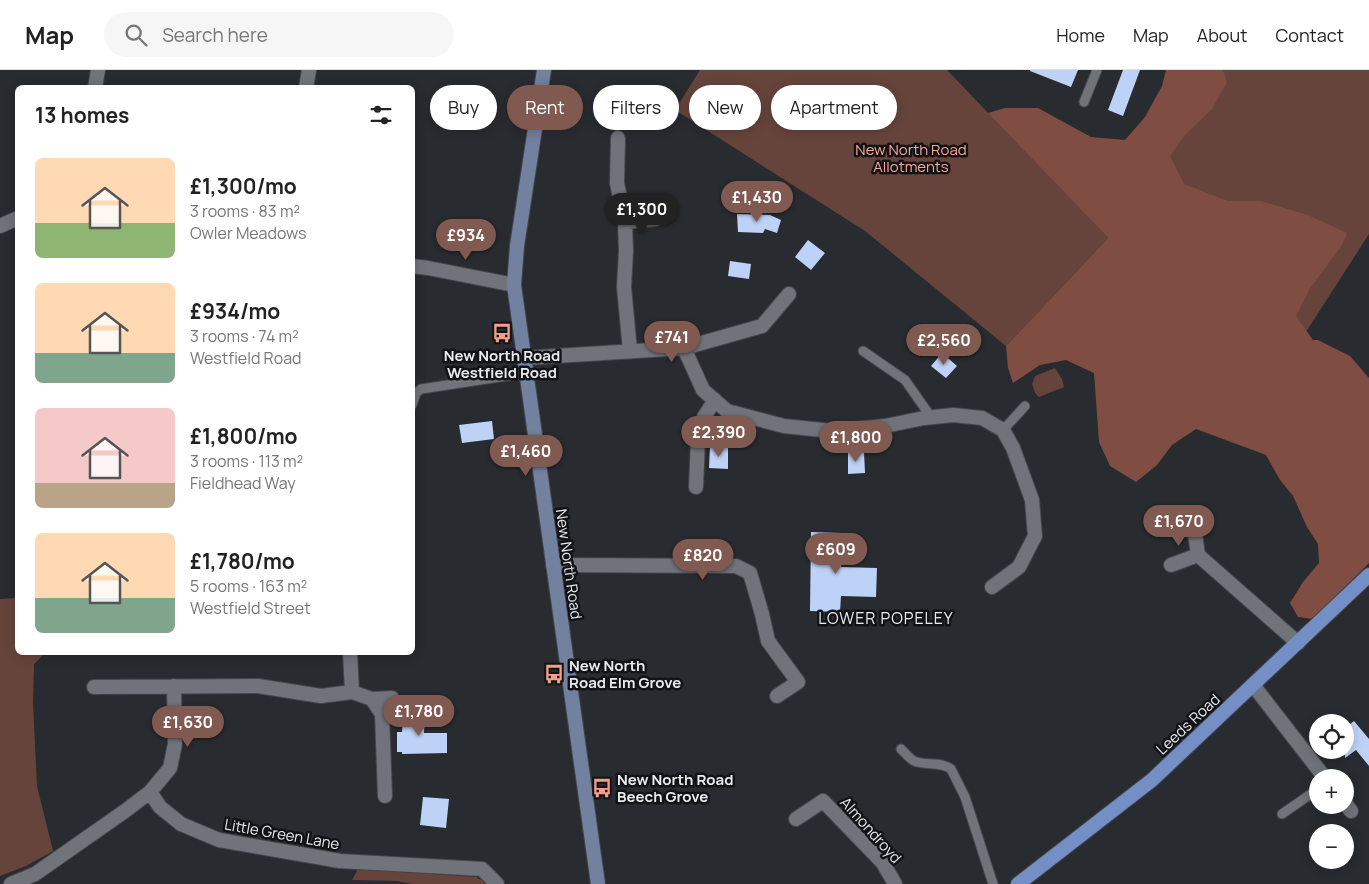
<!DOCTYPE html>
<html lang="en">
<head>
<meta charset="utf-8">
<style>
	body { margin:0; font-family:Manrope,sans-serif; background:#f6f6f6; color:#222; height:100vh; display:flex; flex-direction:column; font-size:19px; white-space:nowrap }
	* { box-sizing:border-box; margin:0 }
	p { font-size:16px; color:#767676 }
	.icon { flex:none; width:28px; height:28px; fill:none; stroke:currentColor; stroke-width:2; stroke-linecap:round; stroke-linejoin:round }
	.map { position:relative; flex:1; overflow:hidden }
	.side { position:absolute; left:15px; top:15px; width:400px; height:570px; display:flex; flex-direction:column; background:#fff; border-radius:8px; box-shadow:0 2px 12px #0003 }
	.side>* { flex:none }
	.banner { position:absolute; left:430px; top:15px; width:475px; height:45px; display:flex; gap:10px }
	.tools { position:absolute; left:1309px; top:644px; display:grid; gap:10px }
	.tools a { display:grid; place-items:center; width:45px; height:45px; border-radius:50%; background:#fff; box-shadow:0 2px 12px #0003; font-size:25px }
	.price { position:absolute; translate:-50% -42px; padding:0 11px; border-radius:18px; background:#805a50; color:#fff; font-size:16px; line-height:32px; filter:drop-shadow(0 1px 2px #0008) }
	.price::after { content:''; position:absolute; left:50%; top:30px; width:15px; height:11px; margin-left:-8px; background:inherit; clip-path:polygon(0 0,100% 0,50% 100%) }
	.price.current { background:#222; color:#fff }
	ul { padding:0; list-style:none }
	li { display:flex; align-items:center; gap:15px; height:125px; padding:0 20px }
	li span { display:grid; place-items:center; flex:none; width:140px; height:100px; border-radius:8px; color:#555 }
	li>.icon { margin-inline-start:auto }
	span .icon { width:60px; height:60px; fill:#fffc; stroke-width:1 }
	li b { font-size:21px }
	h2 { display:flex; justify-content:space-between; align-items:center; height:60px; padding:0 20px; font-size:21px }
	.tag { padding:0 18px; border-radius:22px; background:#fff; box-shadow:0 2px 12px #0003; font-size:18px; line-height:45px }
	.tag.current { background:#805a50; color:#fff }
	header { display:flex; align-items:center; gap:30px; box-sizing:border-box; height:70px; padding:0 25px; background:#fff; border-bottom:1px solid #e0e0e0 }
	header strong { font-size:24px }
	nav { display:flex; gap:28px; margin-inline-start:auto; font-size:18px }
	.search { width:350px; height:45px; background:#f6f6f6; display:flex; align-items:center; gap:12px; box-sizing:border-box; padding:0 18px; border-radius:28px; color:#767676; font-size:19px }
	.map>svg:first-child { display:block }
	.green { fill:#66443c }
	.forest { fill:#7f4d41 }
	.building { fill:#bed2f8 }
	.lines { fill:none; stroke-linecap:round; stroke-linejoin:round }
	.service-casing { stroke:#45474b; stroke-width:11 }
	.minor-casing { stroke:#45474b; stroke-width:16 }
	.tertiary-casing { stroke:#45474b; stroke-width:16 }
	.secondary-casing { stroke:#45474b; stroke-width:16 }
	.primary-casing { stroke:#45474b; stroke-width:16 }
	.service { stroke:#70737a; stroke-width:9 }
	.minor { stroke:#70737a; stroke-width:14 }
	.tertiary { stroke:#70737a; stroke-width:14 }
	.secondary { stroke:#7281a0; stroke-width:14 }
	.primary { stroke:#748fc6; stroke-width:14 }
	.labels { text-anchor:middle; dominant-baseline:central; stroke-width:5; stroke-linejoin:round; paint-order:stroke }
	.park-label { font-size:15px; fill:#f9a894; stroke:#121316 }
	.poi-label { font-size:15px; font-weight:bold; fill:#e8eaee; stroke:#121316; text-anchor:start }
	.street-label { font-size:15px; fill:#e8eaee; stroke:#121316 }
	.neighbourhood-label { font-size:16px; letter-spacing:1px; fill:#e8eaee; stroke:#121316 }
</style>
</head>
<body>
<header>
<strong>Map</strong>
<div class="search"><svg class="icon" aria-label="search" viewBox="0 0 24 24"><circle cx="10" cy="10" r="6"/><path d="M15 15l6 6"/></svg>Search here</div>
<nav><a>Home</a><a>Map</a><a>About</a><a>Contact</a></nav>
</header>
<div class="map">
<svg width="1369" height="814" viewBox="0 0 1369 814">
	<rect width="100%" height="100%" fill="#282b30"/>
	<path class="green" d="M700 0H947L1108 168 1006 276 865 161 675 40Z
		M1207 0H1369V164L1295 279 1121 117Z
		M1055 298 1062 309 1064 317 1039 327 1035 323 1032 314 1035 306Z
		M17 528 18 582 45 583 34 594 33 633 37 716 53 781 26 796 0 806V529Z
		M358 799 476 807 489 814H413L397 811 352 810Z"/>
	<path class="forest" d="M1166 0H1223L1227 12 1212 39 1185 65 1170 86 1184 114 1228 131H1261L1308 145 1347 163 1342 175 1309 220 1296 246 1313 270H1318L1350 286 1369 308V493L1313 549 1298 547 1290 533 1303 512 1319 493 1318 474 1307 457 1293 426 1280 410 1266 385 1196 359 1172 375 1157 395 1136 412 1110 396 1099 372 1094 303 1066 290 1040 295 1013 313 1008 298 1006 276 1108 168 988 43 1005 38H1038L1091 67 1125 70 1145 47 1162 16Z"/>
	<path class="building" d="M1030 0H1078L1071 17 1030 1Z
		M1123 0H1140L1123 46 1108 40Z
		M737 144 770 145 781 150 777 163 765 159 763 163 738 162Z
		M808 170 825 183 811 200 795 187Z
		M730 191 751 194 749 209 728 206Z
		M942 283 957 296 946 308 931 296Z
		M492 351 494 369 462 373 459 355Z
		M710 377H728V399L709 398Z
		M848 382H864L865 403 848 404Z
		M811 462 842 463 841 497 877 498 876 527 841 526 840 542 810 541Z
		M403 642H425L424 663H447V683L402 684V682H397V662H402Z
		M1354 651 1369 669V696L1356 680 1345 688V658Z
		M423 727 449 729 446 758 420 755Z"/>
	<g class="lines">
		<defs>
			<path id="service" d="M1084 32 1097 0
				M863 281 905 310 931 347
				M412 335 416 323 421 319 526 303
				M1003 360 1025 336
				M901 679C905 683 909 688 914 691 925 696 941 691 951 699L965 727 993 814
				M1282 744 1318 719"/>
			<path id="minor" d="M306 18 309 0
				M618 68 617 113 625 152 626 181 624 217 630 281
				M625 152 656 149
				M412 196 428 198 514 215
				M684 278 703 320 727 341 784 356 832 361 885 356 924 348 953 345 982 348 1003 360 1013 378 1032 430 1035 466 1019 497 992 517
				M524 288 684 278 762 256 789 224
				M696 417 698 369 704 347 715 330
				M1193 450 1198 485 1298 573
				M553 495 736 496 750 503 762 544 768 571 798 612 777 626
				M1171 495 1198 485
				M350 582 352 622
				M1253 615 1325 708
				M94 617 258 616 321 626 352 622 372 629 392 628
				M372 629 382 644 385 726
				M150 722 160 737 181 754 219 770 340 791 482 799 497 814
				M1345 733 1351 741
				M796 749 823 731 883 793 895 814
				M11 814 35 804 125 741 150 722 170 698 175 674 174 616"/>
			<path id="tertiary" d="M95 18 98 0
				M0 156 18 148"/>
			<path id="secondary" d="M544 0 517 176 514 215 598 814"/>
			<path id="primary" d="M1018 814 1152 710 1369 505"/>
		</defs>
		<use href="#service" class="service-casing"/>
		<use href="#minor" class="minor-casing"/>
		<use href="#tertiary" class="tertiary-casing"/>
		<use href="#secondary" class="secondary-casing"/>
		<use href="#primary" class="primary-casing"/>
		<use href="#service" class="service"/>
		<use href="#minor" class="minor"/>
		<use href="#tertiary" class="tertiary"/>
		<use href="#secondary" class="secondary"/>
		<use href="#primary" class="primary"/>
	</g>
	<defs>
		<symbol id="bus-bare" viewBox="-9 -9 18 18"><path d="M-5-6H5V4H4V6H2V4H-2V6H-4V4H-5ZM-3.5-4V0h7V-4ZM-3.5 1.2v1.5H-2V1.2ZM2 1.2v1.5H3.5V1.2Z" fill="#f49e89" stroke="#121316" stroke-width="2.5" paint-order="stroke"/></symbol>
	</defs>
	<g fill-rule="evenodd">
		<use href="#bus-bare" x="488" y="249" width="28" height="28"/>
		<use href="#bus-bare" x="540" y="590" width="28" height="28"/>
		<use href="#bus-bare" x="588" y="704" width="28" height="28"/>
	</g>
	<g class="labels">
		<g class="park-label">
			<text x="911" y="79">New North Road<tspan x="911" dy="17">Allotments</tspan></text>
		</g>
		<g class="poi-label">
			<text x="502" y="285" text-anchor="middle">New North Road<tspan x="502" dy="17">Westfield Road</tspan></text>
			<text x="569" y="595">New North<tspan x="569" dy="17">Road Elm Grove</tspan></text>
			<text x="617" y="709">New North Road<tspan x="617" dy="17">Beech Grove</tspan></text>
		</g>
		<g class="street-label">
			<text transform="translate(569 494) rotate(82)">New North Road</text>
			<text transform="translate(1188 654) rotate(-43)">Leeds Road</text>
			<text transform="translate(871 760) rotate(48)">Almondroyd</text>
			<text transform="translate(282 764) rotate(10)">Little Green Lane</text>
		</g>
		<g class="neighbourhood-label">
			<text x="886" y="548">LOWER POPELEY</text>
		</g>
	</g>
</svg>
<div class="tools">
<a><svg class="icon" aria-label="locate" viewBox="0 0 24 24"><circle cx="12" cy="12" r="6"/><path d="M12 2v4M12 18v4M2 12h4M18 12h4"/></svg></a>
<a>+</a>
<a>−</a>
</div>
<b class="price" style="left:757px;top:153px">£1,430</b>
<b class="price current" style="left:642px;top:165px">£1,300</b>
<b class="price" style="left:466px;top:191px">£934</b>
<b class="price" style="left:672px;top:293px">£741</b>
<b class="price" style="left:944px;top:296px">£2,560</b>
<b class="price" style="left:719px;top:388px">£2,390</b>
<b class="price" style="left:856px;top:393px">£1,800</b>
<b class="price" style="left:526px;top:407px">£1,460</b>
<b class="price" style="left:1179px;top:477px">£1,670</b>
<b class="price" style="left:836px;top:505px">£609</b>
<b class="price" style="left:703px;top:511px">£820</b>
<b class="price" style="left:419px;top:667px">£1,780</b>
<b class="price" style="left:188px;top:678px">£1,630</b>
<div class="banner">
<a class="tag">Buy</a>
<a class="tag current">Rent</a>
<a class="tag">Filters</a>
<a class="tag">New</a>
<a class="tag">Apartment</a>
</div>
<section class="side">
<h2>13 homes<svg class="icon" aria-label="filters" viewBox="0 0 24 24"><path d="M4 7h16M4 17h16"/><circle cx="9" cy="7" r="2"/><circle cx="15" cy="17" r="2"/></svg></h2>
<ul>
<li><span style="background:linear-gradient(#ffd9b3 65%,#8fb573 0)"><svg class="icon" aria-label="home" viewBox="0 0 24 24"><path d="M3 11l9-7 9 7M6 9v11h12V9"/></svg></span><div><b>£1,300/mo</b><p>3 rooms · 83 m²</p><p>Owler Meadows</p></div></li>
<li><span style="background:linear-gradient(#ffd9b3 70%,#7fa58c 0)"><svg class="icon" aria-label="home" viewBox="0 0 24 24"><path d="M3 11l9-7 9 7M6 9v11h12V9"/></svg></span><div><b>£934/mo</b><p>3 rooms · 74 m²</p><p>Westfield Road</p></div></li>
<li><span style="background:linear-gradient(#f6c9c9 75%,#b9a48a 0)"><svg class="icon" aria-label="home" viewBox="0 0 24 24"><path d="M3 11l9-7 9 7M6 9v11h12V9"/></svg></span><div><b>£1,800/mo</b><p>3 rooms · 113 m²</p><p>Fieldhead Way</p></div></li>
<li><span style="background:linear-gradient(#ffd9b3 65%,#7fa58c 0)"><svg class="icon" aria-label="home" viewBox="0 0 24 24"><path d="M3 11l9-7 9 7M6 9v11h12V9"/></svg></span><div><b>£1,780/mo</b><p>5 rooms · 163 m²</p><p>Westfield Street</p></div></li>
</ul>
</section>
</div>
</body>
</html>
